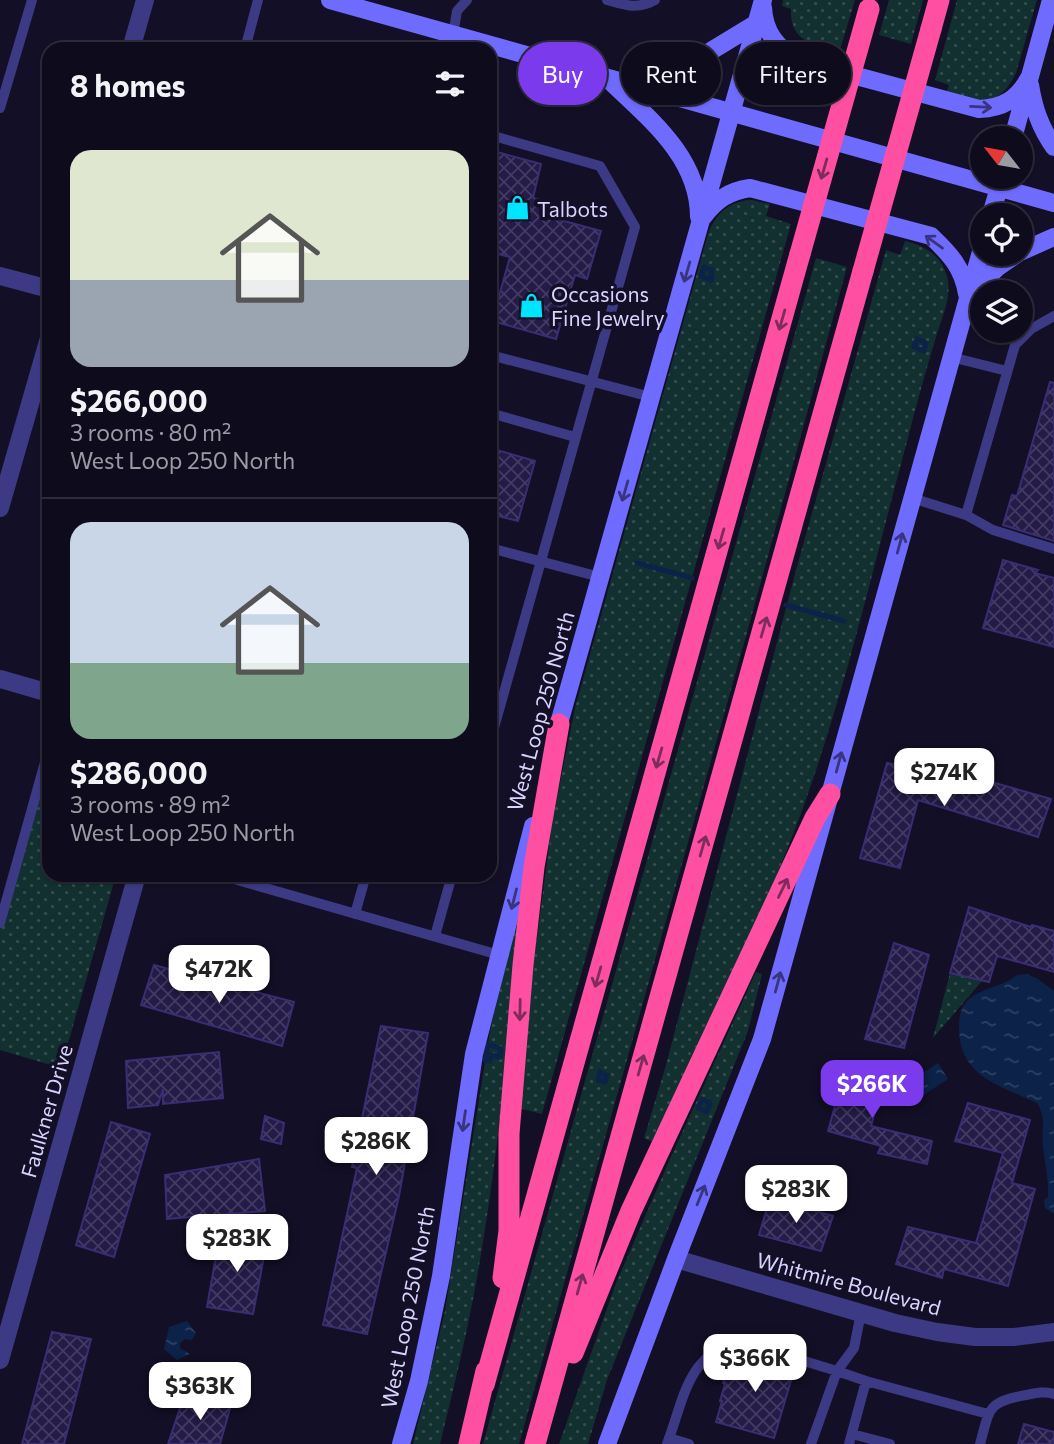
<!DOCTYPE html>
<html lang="en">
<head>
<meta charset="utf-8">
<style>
	body { margin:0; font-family:Commissioner,sans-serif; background:#171425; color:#f1f3f6; height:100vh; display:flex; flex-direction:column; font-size:26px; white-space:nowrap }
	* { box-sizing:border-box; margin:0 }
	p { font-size:23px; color:#9b9ba3 }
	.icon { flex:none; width:38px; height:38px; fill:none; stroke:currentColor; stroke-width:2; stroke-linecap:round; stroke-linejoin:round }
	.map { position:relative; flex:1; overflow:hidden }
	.details { position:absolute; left:42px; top:42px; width:455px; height:840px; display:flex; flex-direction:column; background:#0e0b1c; border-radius:21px; box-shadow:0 2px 5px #0004,0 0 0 2px #2e2b3b }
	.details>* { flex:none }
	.guide { position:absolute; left:518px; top:42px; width:430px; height:63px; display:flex; gap:14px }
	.needle { width:46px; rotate:301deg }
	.controls { position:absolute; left:970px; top:126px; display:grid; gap:14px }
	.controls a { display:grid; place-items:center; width:63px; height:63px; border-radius:50%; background:#0e0b1c; box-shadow:0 2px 5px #0004,0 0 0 2px #2e2b3b; font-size:35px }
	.price { position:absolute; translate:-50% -60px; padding:0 16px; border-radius:14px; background:#fff; color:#222; font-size:23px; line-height:46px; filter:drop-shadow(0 2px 4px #0008) }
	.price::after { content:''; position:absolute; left:50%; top:42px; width:21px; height:16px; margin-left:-10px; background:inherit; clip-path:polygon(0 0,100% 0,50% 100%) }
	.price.current { background:#7c3aed; color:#fff }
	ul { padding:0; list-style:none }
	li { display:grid; align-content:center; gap:14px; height:371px; padding:0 28px }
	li+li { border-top:2px solid #2e2b3b }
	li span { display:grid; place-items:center; height:217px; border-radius:21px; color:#555 }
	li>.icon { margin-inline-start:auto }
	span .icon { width:126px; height:126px; fill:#fffc; stroke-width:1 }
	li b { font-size:30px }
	h2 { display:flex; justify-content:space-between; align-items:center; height:84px; padding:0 28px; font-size:30px }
	.pill { padding:0 24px; border-radius:32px; background:#0e0b1c; box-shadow:0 2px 5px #0004,0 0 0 2px #2e2b3b; font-size:24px; line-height:63px }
	.pill.current { background:#7c3aed; color:#fff }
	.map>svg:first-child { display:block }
	.green { fill:url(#green-dots) }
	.water { fill:url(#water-ripples) }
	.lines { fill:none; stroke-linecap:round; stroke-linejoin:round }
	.stream { stroke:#0c2248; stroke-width:5 }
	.building { fill:url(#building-cross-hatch); stroke:#3b2d73; stroke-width:2 }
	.service { stroke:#3d3a85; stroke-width:10 }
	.minor { stroke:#3d3a85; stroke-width:18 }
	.tertiary { stroke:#3d3a85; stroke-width:18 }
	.secondary { stroke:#6f6bff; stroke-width:18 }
	.motorway { stroke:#ff4fa3; stroke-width:21 }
	.motorway-bridge { stroke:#ff4fa3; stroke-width:21 }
	.oneway { stroke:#38347d }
	.oneway2 { stroke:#7d2c5e }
	.labels { text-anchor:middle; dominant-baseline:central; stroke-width:7; stroke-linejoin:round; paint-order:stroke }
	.poi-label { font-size:21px; fill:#d9d4ff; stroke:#130f26; text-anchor:start }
	.street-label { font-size:21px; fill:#d9d4ff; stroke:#130f26 }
</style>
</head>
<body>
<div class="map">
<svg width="1054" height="1444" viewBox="0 0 1054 1444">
	<defs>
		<pattern id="green-dots" width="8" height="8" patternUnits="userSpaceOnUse" patternTransform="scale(1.75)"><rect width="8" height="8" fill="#12302f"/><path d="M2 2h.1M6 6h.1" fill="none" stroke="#344d4e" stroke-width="1.8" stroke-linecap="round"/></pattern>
		<pattern id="water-ripples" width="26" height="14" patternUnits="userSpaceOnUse" patternTransform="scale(1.75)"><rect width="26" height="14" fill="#0c2248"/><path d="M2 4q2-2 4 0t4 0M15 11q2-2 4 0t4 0" fill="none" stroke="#2f4163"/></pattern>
		<pattern id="building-cross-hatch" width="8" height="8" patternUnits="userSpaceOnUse" patternTransform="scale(1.75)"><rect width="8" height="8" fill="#241b47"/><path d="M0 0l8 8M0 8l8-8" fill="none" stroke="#433b63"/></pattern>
	</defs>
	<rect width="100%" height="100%" fill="#130f26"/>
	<path class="green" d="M783 0H855L839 53C814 46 789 40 791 9L782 6Z
		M889 0H923L911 44 879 35Z
		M957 0H1037L1016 73C999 109 979 101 945 96L949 85 935 80Z
		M752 200 770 204 766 216 791 224 542 1114 518 1108 529 999 552 823 575 708 708 234C716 213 729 201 752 200Z
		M905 241C927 246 944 258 948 281 951 299 941 320 936 337 926 370 917 402 909 434 875 559 848 682 804 805 762 921 707 1032 655 1143L644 1138 666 1065 796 570 886 250 900 255Z
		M816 258 847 267 748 629 519 1444H483Z
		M49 748V875H116L61 1068 0 1050V919Z
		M515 927 521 928C508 1043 498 1158 478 1272 468 1330 454 1387 440 1444H413L445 1311 490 1031Z
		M756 972 762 974 748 1031 607 1380 588 1444H559L616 1283 670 1159Z
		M950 973 982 981 933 1038Z"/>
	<path class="water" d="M1027 974 1038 979 1054 991V1214L1045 1208 1044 1200 1048 1197C1049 1179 1045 1164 1043 1147 1041 1129 1047 1120 1037 1103 1002 1086 960 1078 959 1029 959 1018 960 1007 969 999 983 987 1003 987 1017 975Z
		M938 1063 948 1079 919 1098 908 1083Z
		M187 1321 196 1333 192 1340 185 1339 180 1343V1348L190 1354 177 1360 164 1349 169 1327Z"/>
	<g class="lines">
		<path class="stream" d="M704 267 712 270 711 280 701 276Z
			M917 339 926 343 924 351 914 347Z
			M637 563 692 578
			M786 605 844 621
			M488 1044 501 1049 500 1057 491 1055 490 1061 485 1060Z
			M600 1072 607 1075 605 1082 598 1080Z
			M702 1099 710 1103 707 1112 698 1108Z"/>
	</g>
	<path class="building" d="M490 150 541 164 533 198 546 201 542 215 601 231 587 279 575 275 556 339 492 321 510 257 490 252Z
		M1050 382 1054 383V541L1003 525 1012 495 1017 496Z
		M490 448 535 461 518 521 490 514Z
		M1003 560 1038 570 1035 573 1054 578V647L983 628Z
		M887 763 949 776 950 770 1051 799 1038 837 918 800 900 868 860 858Z
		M969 907 1031 927 1032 925 1054 931V972L997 956 989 982 950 973Z
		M894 943 929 955 904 1048 865 1039Z
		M154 965 294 1002 282 1046 141 1005Z
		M381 1026 428 1033 399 1196 367 1334 323 1325 357 1168 352 1167Z
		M219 1052 223 1098 163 1104V1089L158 1105 128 1108 126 1061Z
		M845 1070 884 1080 871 1126 932 1141 927 1164 878 1153 881 1146 828 1131Z
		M968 1103 1030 1120 1012 1183 1035 1189 1008 1286 944 1269 942 1278 896 1264 908 1227 976 1243 1003 1153 955 1141Z
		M265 1116 284 1123 281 1144 261 1139Z
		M111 1122 150 1134 114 1257 76 1245Z
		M259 1159 265 1211 167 1219 165 1175Z
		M770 1198 833 1216 821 1251 759 1235Z
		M220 1233 267 1241 253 1314 207 1307Z
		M52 1332 91 1339 64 1444H22Z
		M739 1351 795 1367 774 1438 716 1422 722 1401H720L725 1384 723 1383 728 1365 734 1367Z
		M185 1393 231 1405 220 1444H168Z
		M1024 1424 1054 1432V1444H1018Z"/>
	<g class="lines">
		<path class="service" d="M607 0C624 5 638 10 655 0
			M453 35 457 11 467 0
			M245 49 258 0
			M0 108 32 0
			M490 135 600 166 635 227 490 742
			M490 355 651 397
			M951 357 1007 371
			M490 413 575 437
			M912 498 966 515 1015 345 1031 329 1054 316
			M966 515 993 530 1054 549
			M490 548 600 577
			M490 566 495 549
			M220 875 499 955
			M355 914 366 875
			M0 923 49 748
			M435 936 452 875
			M861 1313 854 1348 837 1371 866 1381 988 1414
			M852 1434 890 1444
			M669 1438 689 1444
			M667 1444C684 1400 686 1356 738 1341L837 1371 811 1444
			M849 1444 866 1381
			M980 1444C990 1408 987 1402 1026 1395 1036 1393 1044 1391 1054 1394"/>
		<path class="minor" d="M0 276 49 289
			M676 1259 895 1323 937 1332 975 1337H1014L1054 1332"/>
		<path class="tertiary" d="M131 49 145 0
			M0 508 49 338
			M0 679 49 693
			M0 1360 137 875"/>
		<path class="secondary" d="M330 0 1054 203
			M763 7C764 32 777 48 797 60L979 109C1003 108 1018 99 1029 78
			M607 78C647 117 699 156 699 217
			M631 83 701 57 757 23
			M1030 85C1034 109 1040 127 1054 147
			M1013 138 1051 0
			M991 215 1002 177
			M703 217C716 200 729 191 750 188L931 236C950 254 963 268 967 294
			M1020 252 1054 237
			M970 295 998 267 1017 254
			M556 734 763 0
			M401 1444 419 1381 441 1276 474 1054 533 826
			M607 1444 676 1259 762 1039 982 248"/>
		<path class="motorway" d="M931 29 939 0
			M503 1278 509 1231V1134L523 965 534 867 559 724
			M573 1353 631 1211 815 818 830 794
			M484 1385 800 254
			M469 1444 486 1371
			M535 1444 863 271"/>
		<path class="motorway-bridge" d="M800 254 869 9
			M863 271 931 29"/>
	</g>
	<defs><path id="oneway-shaft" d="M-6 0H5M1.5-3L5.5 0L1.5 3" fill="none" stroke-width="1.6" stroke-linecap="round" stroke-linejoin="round" transform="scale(1.75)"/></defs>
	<g class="oneway">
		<use href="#oneway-shaft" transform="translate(981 107) rotate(3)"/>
		<use href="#oneway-shaft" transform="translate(934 242) rotate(-144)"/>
		<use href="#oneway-shaft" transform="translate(687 272) rotate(106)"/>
		<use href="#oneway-shaft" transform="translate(625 491) rotate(106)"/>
		<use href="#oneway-shaft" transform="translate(900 543) rotate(-75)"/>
		<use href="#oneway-shaft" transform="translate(839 762) rotate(-75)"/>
		<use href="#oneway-shaft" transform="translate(514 899) rotate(104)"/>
		<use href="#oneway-shaft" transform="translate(778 982) rotate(-75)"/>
		<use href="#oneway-shaft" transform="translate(464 1121) rotate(98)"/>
		<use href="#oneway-shaft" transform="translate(701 1195) rotate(-68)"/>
	</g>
	<g class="oneway2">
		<use href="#oneway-shaft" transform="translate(824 169) rotate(106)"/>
		<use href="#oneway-shaft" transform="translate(782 320) rotate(106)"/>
		<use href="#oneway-shaft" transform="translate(721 539) rotate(106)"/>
		<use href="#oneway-shaft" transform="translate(764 627) rotate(-74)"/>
		<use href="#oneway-shaft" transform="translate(659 758) rotate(106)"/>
		<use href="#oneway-shaft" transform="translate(703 846) rotate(-74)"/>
		<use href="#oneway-shaft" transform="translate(783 888) rotate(-64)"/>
		<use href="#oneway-shaft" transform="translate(598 977) rotate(106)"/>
		<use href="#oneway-shaft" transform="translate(520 1010) rotate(91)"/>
		<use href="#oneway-shaft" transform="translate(641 1065) rotate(-74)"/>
		<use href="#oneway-shaft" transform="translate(580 1284) rotate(-74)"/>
	</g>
	<defs>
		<symbol id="shop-bare" viewBox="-9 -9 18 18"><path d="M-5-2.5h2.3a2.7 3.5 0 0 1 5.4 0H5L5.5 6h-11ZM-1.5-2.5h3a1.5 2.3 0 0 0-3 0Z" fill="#00e5ff" stroke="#130f26" stroke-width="2.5" paint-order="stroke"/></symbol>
	</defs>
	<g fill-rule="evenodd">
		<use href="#shop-bare" x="500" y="190" width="35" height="35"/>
		<use href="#shop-bare" x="514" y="288" width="35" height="35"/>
	</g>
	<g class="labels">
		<g class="poi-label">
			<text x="537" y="208">Talbots</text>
			<text x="551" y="293">Occasions<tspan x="551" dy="24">Fine Jewelry</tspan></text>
		</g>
		<g class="street-label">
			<text transform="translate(540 711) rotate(-75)">West Loop 250 North</text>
			<text transform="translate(46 1111) rotate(-74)">Faulkner Drive</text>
			<text transform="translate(849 1283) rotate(15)">Whitmire Boulevard</text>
			<text transform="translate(407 1307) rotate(-79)">West Loop 250 North</text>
		</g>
	</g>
</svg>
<div class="controls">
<a><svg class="needle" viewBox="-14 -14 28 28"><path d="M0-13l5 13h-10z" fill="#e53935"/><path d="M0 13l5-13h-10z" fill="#9b9ba3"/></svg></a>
<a><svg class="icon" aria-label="locate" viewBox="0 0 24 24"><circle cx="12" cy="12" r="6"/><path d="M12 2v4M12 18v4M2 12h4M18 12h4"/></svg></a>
<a><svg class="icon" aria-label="layers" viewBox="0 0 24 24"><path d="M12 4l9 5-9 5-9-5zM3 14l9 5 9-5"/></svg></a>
</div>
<b class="price" style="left:944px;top:808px">$274K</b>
<b class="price" style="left:219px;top:1005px">$472K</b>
<b class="price current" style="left:872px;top:1120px">$266K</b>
<b class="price" style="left:376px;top:1177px">$286K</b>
<b class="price" style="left:796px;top:1225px">$283K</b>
<b class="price" style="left:237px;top:1274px">$283K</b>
<b class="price" style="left:755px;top:1394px">$366K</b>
<b class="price" style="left:200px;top:1422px">$363K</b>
<div class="guide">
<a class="pill current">Buy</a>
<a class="pill">Rent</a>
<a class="pill">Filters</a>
</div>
<section class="details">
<h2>8 homes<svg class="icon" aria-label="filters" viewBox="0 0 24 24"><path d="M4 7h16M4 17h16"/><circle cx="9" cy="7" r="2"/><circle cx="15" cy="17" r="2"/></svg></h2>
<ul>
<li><span style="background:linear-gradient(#dfe7d0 60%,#9aa5b1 0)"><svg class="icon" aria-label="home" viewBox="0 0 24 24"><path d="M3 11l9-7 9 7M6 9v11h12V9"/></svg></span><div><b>$266,000</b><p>3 rooms · 80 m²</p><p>West Loop 250 North</p></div></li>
<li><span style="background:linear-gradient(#c9d6e8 65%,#7fa58c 0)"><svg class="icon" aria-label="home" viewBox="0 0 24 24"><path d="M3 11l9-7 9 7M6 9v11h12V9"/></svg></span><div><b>$286,000</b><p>3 rooms · 89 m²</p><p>West Loop 250 North</p></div></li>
</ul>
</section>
</div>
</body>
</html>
